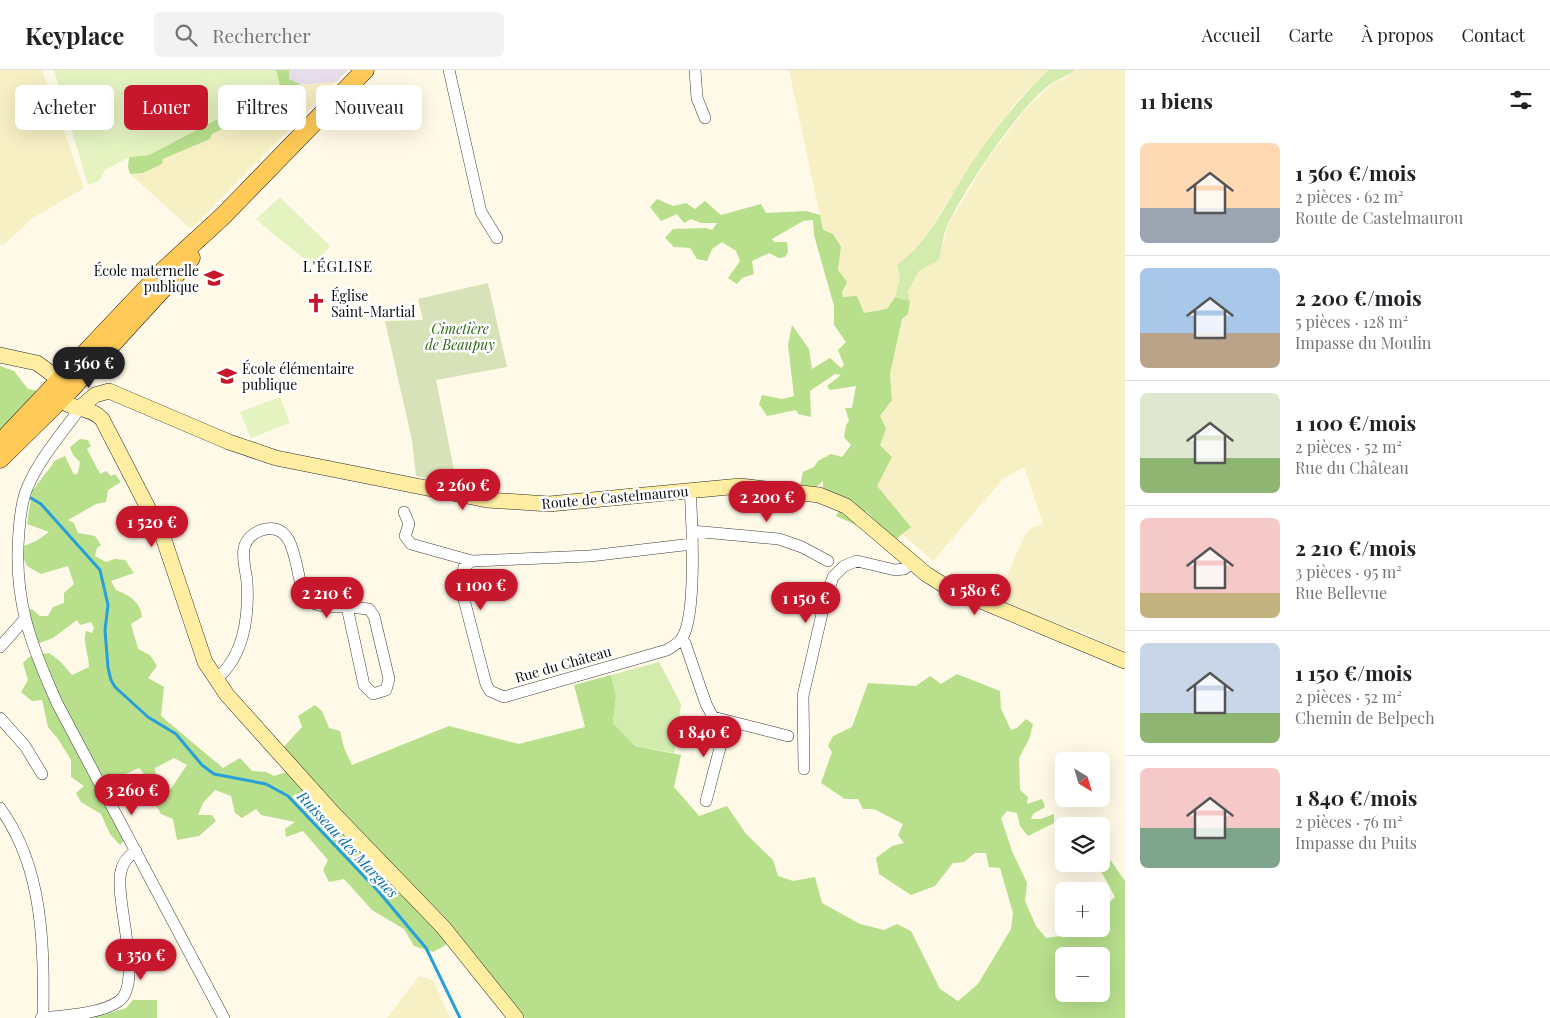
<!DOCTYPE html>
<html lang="fr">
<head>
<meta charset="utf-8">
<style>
	body { margin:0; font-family:"Playfair Display",serif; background:#f2f2f2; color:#202124; height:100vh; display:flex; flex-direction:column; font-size:19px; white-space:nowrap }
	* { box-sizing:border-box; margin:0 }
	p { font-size:16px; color:#757577 }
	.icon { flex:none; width:28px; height:28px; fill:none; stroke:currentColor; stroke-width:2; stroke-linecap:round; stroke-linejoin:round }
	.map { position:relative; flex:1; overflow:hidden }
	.details { display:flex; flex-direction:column; background:#fff; width:425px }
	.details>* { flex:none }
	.banner { position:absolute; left:15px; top:15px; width:475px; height:45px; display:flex; gap:10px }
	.needle { width:32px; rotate:143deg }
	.buttons { position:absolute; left:1055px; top:682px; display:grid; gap:10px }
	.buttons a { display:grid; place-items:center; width:55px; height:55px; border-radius:8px; background:#fff; box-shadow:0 5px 20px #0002; font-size:25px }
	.price { position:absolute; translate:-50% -42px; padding:0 11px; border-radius:18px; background:#c6172c; color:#fff; font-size:16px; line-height:32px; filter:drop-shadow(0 1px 2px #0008) }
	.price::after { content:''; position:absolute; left:50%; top:30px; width:15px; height:11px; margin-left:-8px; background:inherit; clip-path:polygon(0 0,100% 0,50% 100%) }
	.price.selected { background:#222; color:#fff }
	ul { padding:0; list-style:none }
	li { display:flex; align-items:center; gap:15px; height:125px; padding:0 15px }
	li+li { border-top:1px solid #e0e0e0 }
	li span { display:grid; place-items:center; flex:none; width:140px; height:100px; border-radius:8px; color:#555 }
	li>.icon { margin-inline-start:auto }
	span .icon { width:60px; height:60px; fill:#fffc; stroke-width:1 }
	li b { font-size:21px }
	h2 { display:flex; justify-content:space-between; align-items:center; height:60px; padding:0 15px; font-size:21px }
	.pill { padding:0 18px; border-radius:8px; background:#fff; box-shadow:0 5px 20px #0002; font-size:18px; line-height:45px }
	.pill.selected { background:#c6172c; color:#fff }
	header { display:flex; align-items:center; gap:30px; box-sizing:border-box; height:70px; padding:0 25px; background:#fff; border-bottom:1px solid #e0e0e0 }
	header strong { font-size:24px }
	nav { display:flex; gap:28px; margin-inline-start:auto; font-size:18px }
	.search { width:350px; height:45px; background:#f2f2f2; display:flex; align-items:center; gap:12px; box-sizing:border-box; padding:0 18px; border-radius:8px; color:#757577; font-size:19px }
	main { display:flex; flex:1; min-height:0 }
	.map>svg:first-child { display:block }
	.industrial { fill:#e8ddeb }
	.farmland { fill:#f7f0c5 }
	.green { fill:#d3ecae }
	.forest { fill:#b7df8c; fill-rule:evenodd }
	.cemetery { fill:#d7e2b8 }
	.pitch { fill:#e5f3c1 }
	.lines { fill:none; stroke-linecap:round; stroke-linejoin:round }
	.stream { stroke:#279fd9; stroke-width:3 }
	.street-casing { stroke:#3d3d3d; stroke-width:12 }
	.secondary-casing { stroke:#2c2c2c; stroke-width:16 }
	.primary-casing { stroke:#1b1b1b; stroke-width:19 }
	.street { stroke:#fff; stroke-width:11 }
	.secondary { stroke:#ffeea2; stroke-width:15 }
	.primary { stroke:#ffca57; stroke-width:18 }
	.labels { text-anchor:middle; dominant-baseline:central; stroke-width:5; stroke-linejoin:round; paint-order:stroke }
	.poi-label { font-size:14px; fill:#0a0a0a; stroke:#fff; text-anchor:start }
	.park-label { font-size:14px; font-style:italic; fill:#2c6616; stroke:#fff }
	.street-label { font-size:14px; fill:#0a0a0a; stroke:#fff }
	.neighbourhood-label { font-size:15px; letter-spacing:1px; fill:#0a0a0a; stroke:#fff }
	.water-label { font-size:15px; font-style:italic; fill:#0a6da6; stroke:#fff }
</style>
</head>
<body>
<header>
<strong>Keyplace</strong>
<div class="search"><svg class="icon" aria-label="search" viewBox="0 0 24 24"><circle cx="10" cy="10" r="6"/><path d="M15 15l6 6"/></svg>Rechercher</div>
<nav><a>Accueil</a><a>Carte</a><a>À propos</a><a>Contact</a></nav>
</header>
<main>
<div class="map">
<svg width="1125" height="948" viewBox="0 0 1125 948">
	<rect width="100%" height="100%" fill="#fff9e7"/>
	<path class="industrial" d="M276 0H348L336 12 280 16Z"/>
	<path class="farmland" d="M0 0H42L84 118 33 148 2 176 0 171Z
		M789 0H1048L1017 31 972 93 930 160 908 187 897 195 900 207 895 227 887 239 875 243H864L843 228 838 200 841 177 823 160Z
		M1075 0H1125V582L1082 562 997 531 1022 471 1031 458 1043 454 1024 397 1003 409 933 491 902 464 911 457 876 416 892 387 880 375 886 359 879 346 892 330 890 304 902 249 908 244 910 231 908 223 919 201 939 190 948 155 987 90 1024 41 1053 13 1066 8Z
		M336 12 191 159 130 104 143 103 161 94 163 89 210 69 212 64 265 38 299 29 305 20 301 15Z
		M419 906 433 910 450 948H387Z"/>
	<path class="green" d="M1048 0H1075C1068 6 1060 8 1052 13 1021 34 965 118 948 154 943 164 942 179 939 190L919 201 908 222 910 231 895 227 900 207 897 195C930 171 949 128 971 94 994 60 1019 29 1048 0Z
		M659 592 681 634 674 683 635 676 613 653 616 626 611 605Z"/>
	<path class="forest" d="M276 0H289V9L301 15 305 20 299 29 265 38 212 64 210 69 163 89 162 94 143 103 130 104 128 97 129 87 149 85 280 16Z
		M657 129 673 136 686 133 695 139 705 131 721 145 761 134 766 143 806 141 820 145 823 160 833 164 841 177 838 200 847 212 842 222 843 227 857 226 864 243 887 239 895 227 910 231 908 244 902 249 890 304 892 330 880 346 886 359 880 375 892 387 877 416 911 457 895 470 866 441 856 455 836 446 844 432 823 422V411L816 417 800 416 803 402 814 397 818 391 831 384 842 387 851 375 844 367 846 355 849 351 845 338H852L856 316 830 320 827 316 841 305 835 304 810 321 811 347 798 344 796 340 767 346 759 334 762 325 782 329 794 326 788 275 792 255 809 279 812 299 830 288 841 298 844 295 838 280 846 272 834 255V236L814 165 813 150 803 151 772 169 774 172H787L788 182 785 187 779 188 769 183 752 191 754 204 742 208 737 214 728 208 740 191 736 181 722 172 712 179 707 191 697 189 690 178 674 177 665 168 673 159 706 158 712 160 717 153H701L691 149 684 153 677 144 661 151 650 137Z
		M0 296 14 301 28 319 38 321 0 366Z
		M80 369 88 370 91 376 87 379 100 404 106 401 111 406 115 404 121 412 108 420 106 432 96 434 68 450 74 453 78 463 95 466 101 475 97 478 95 486 106 492 115 489 125 490 134 503 111 511 116 520C129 525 141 532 142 547L131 554 138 579 150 585 157 596 148 608 164 617 161 646 223 698 240 688 252 701 266 702 274 706 286 702 351 773 448 866 446 875 433 882 414 876 404 859 372 840 344 809 329 812 323 800 328 790 303 761 286 767 285 759 295 752 261 745 256 739 242 748 235 743 231 726 215 720 203 733 198 745H212L216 751 199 766 177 770 173 749 161 744 154 732 170 720 187 695 174 688 155 698 156 709 149 710 139 698 99 716 126 768 120 775 110 764 101 744 81 732 76 723 84 716 71 707V690L58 669 48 657 42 630 32 631 21 622 28 610 23 593 29 587 49 583 60 591 72 605 89 597C89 585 82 571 86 561L92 563 94 558 91 552 80 555 77 550 53 568 37 574 24 542 32 539 40 546H48L53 537 64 533V523L74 514 68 496 41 504 27 496 19 478 36 471 49 462 27 454 32 421 56 390 65 386 74 405 78 403 80 392 73 385 70 377Z
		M957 604 1000 621 1001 639 1011 660 1017 658 1026 649 1033 654 1029 669 1019 688 1020 720 1028 727 1027 734 1042 729 1045 737 1033 744 1031 749H1041L1054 744V753L1028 766 1020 756 1017 743 1007 741 1001 748 1012 781 1027 813 1025 831 1036 856 1046 868 1068 865 1078 859H1101V840L1115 827 1097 794H1101V785L1104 781 1125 811V948H525L443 845 422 826 281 680 302 657 298 646 315 635 322 641 329 658 340 661 344 678 352 695 449 656 519 674 585 657 574 615 611 605 616 626 613 653 635 676 681 685 674 717 699 746 727 736 746 764 773 790 778 806 793 811 815 807 822 833 860 854 884 860 897 854 911 861 940 919 958 931 978 914 1011 859 1013 843 1000 798 989 797 986 783H975L964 792 953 793 935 816 911 825 879 804 876 788 892 776 904 773 898 765 903 754 874 739H863L858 729H845L821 713 832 682 828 676 833 666 852 657 868 613 916 616 930 606 941 614ZM1064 886H1101V924H1064Z
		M133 930H157V948H94L126 938Z"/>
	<path class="cemetery" d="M488 213 507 297 436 310 457 415 416 406 412 370 385 251 423 250 418 229Z"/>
	<path class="pitch" d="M54 0H276L280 16 250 34 242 36 149 85 129 87 105 100 99 111 88 115Z
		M280 127 330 176 312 196C294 179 274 166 256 149Z
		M280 327 290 353 251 368 240 342Z"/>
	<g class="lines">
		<path class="stream" d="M31 428 41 434 100 500 108 535 105 560 108 598 111 610 115 617 148 647 176 664 202 695 214 704 266 714 288 726 379 822 426 878 460 948"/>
		<defs>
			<path id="street" d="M449 0 481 142 497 168
				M695 0 697 28 705 48
				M81 337C63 362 40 388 28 416 22 429 20 446 19 461 13 528 30 573 57 633L224 948
				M690 420C692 449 697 546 682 568 679 573 672 577 667 580L504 627 490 621 486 614 460 514 464 497 472 491 590 486 692 474
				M404 442 409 454 405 466 411 474 472 491
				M692 461 779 469 802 477 828 491
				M681 570 685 573 706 634 713 647 788 666
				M0 577 24 550
				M216 609C244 587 249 546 247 512 246 501 242 489 244 478 247 467 256 461 266 459 302 453 292 516 310 531 319 538 336 536 347 537L364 615 373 624 386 620 389 609 374 546 369 539 347 537
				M0 648 25 676 42 704
				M804 699 803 626 824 535 833 507 844 496 857 491 895 500 904 499 913 493
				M706 731 727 651
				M0 738C44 798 44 877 43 948
				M41 948C62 946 102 944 119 931 144 913 114 829 121 801 123 792 128 786 136 781"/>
			<path id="secondary" d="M0 285 37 293 60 310
				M60 329C73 341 89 336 102 349L163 467 205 592 227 625 333 743 443 857 516 948
				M81 337 95 325 109 321 229 372 276 388 487 430 549 434 740 416 819 425 846 436 926 504 945 516 1125 591"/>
			<path id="primary" d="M0 373 162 202 223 146 365 0
				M0 389 70 320 191 188"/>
		</defs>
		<use href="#street" class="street-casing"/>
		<use href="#secondary" class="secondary-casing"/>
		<use href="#primary" class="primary-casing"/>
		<use href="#street" class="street"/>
		<use href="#secondary" class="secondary"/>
		<use href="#primary" class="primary"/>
	</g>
	<defs>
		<symbol id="school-bare" viewBox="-9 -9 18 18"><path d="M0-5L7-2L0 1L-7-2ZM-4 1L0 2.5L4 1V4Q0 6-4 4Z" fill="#c6172c" stroke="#fff" stroke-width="2.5" paint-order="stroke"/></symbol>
		<symbol id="church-bare" viewBox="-9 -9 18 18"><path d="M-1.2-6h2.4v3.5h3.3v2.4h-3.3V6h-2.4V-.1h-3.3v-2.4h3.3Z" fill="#c6172c" stroke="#fff" stroke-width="2.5" paint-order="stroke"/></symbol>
	</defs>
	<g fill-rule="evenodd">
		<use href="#school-bare" x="200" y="194" width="28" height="28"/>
		<use href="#church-bare" x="302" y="219" width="28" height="28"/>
		<use href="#school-bare" x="213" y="292" width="28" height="28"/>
	</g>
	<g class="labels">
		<g class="poi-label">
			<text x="199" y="200" text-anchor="end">École maternelle<tspan x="199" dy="16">publique</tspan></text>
			<text x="331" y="225">Église<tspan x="331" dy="16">Saint-Martial</tspan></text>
			<text x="242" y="298">École élémentaire<tspan x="242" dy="16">publique</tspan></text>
		</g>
		<g class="park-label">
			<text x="460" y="258">Cimetière<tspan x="460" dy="16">de Beaupuy</tspan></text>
		</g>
		<g class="street-label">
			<text transform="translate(615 427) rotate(-5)">Route de Castelmaurou</text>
			<text transform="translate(563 594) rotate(-16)">Rue du Château</text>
		</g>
		<g class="neighbourhood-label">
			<text x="338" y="196">L'ÉGLISE</text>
		</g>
		<g class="water-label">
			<text transform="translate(348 774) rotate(47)">Ruisseau des Margues</text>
		</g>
	</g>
</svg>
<div class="buttons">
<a><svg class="needle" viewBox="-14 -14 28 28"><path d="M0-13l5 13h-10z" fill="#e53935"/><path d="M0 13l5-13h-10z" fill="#757577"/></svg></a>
<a><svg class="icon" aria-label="layers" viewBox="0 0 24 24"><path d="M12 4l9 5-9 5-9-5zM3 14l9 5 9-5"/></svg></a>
<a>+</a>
<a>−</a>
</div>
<b class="price selected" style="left:89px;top:319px">1 560 €</b>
<b class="price" style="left:463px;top:441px">2 260 €</b>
<b class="price" style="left:767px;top:453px">2 200 €</b>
<b class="price" style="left:152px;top:478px">1 520 €</b>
<b class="price" style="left:481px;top:541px">1 100 €</b>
<b class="price" style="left:975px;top:546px">1 580 €</b>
<b class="price" style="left:327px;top:549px">2 210 €</b>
<b class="price" style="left:806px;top:554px">1 150 €</b>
<b class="price" style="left:704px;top:688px">1 840 €</b>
<b class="price" style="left:132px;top:746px">3 260 €</b>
<b class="price" style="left:141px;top:911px">1 350 €</b>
<div class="banner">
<a class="pill">Acheter</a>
<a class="pill selected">Louer</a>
<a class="pill">Filtres</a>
<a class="pill">Nouveau</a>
</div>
</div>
<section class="details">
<h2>11 biens<svg class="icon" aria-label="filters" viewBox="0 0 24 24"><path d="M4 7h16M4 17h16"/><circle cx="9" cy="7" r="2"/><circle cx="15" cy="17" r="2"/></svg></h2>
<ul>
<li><span style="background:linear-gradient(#ffd9b3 65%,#9aa5b1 0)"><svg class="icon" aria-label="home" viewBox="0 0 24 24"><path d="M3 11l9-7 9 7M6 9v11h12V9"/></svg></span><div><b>1 560 €/mois</b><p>2 pièces · 62 m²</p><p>Route de Castelmaurou</p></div></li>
<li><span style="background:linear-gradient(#a9c7e8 65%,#b9a48a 0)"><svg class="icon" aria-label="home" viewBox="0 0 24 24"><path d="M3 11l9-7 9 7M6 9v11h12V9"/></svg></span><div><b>2 200 €/mois</b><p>5 pièces · 128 m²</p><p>Impasse du Moulin</p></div></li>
<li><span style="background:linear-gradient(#dfe7d0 65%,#8fb573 0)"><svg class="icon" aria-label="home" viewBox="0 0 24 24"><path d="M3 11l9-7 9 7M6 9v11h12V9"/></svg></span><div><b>1 100 €/mois</b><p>2 pièces · 52 m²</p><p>Rue du Château</p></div></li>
<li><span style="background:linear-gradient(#f6c9c9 75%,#c2b280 0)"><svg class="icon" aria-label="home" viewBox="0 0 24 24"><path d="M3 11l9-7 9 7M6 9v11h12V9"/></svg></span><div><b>2 210 €/mois</b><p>3 pièces · 95 m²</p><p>Rue Bellevue</p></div></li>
<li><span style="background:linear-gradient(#c9d6e8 70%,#8fb573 0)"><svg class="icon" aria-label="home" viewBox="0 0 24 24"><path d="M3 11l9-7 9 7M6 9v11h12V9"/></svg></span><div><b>1 150 €/mois</b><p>2 pièces · 52 m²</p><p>Chemin de Belpech</p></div></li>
<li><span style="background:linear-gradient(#f6c9c9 60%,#7fa58c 0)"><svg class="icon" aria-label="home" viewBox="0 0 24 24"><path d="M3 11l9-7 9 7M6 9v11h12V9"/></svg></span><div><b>1 840 €/mois</b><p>2 pièces · 76 m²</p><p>Impasse du Puits</p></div></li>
</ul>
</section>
</main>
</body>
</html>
